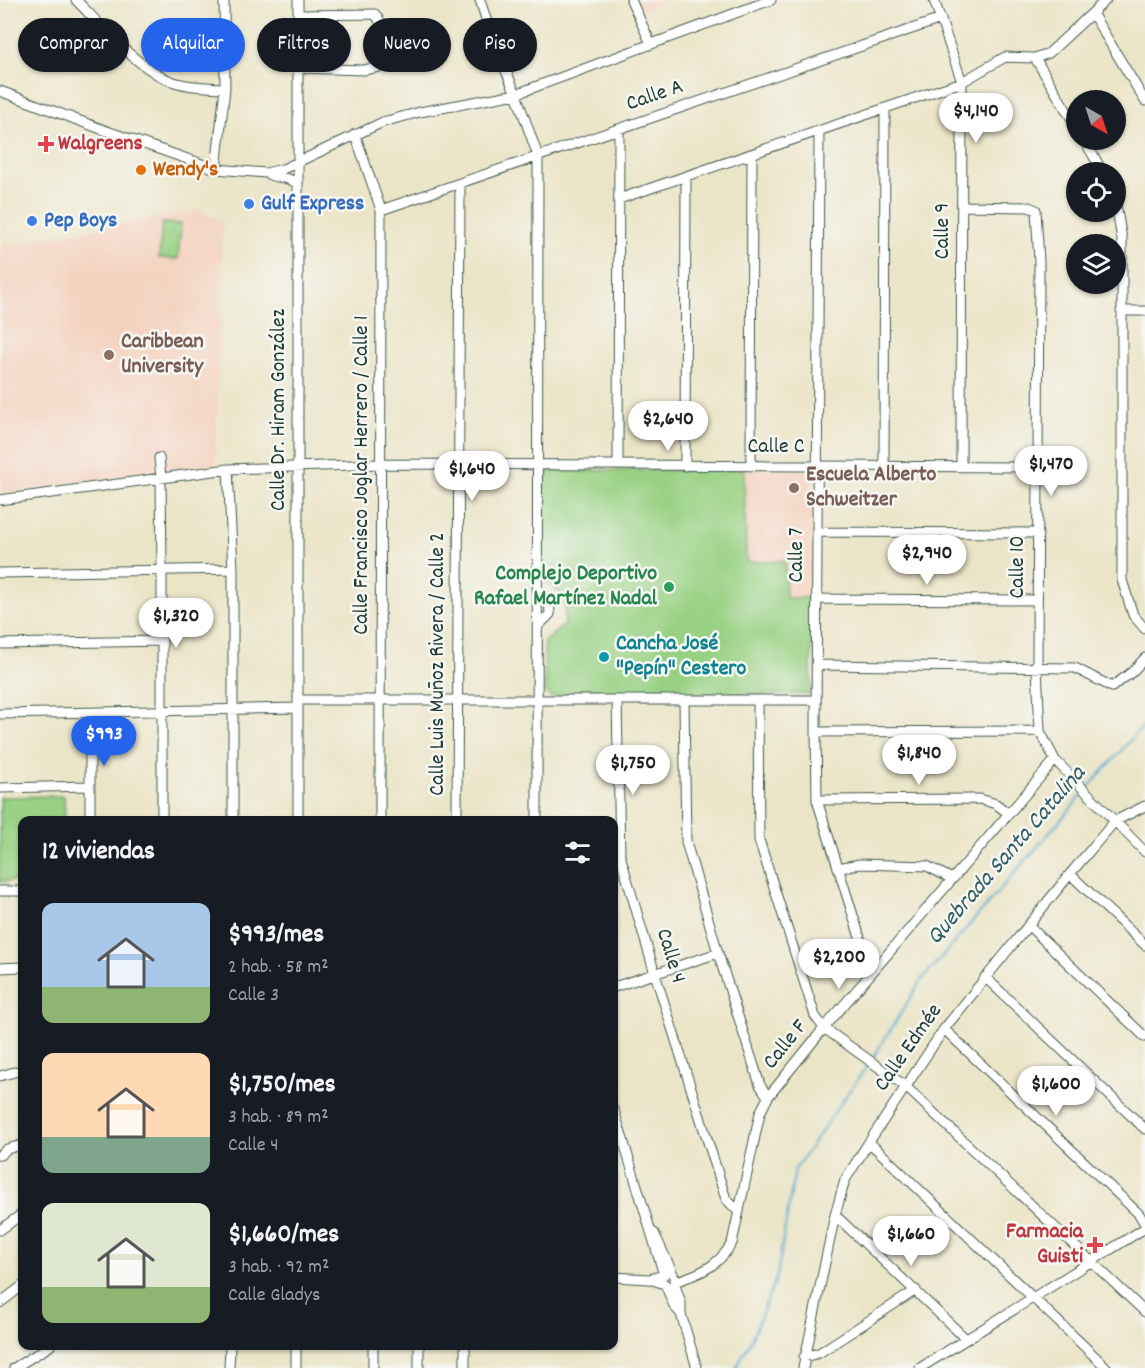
<!DOCTYPE html>
<html lang="es">
<head>
<meta charset="utf-8">
<style>
	body { margin:0; font-family:Dekko,sans-serif; background:#20242c; color:#f1f3f6; height:100vh; display:flex; flex-direction:column; font-size:22px; white-space:nowrap }
	* { box-sizing:border-box; margin:0 }
	p { font-size:20px; color:#9ea1a6 }
	.icon { flex:none; width:33px; height:33px; fill:none; stroke:currentColor; stroke-width:2; stroke-linecap:round; stroke-linejoin:round }
	.map { position:relative; flex:1; overflow:hidden }
	.drawer { position:absolute; left:18px; top:816px; width:600px; height:534px; display:flex; flex-direction:column; background:#171b24; border-radius:12px; box-shadow:0 2px 4px #0004 }
	.drawer>* { flex:none }
	.top-card { position:absolute; left:18px; top:18px; width:600px; height:54px; display:flex; gap:12px }
	.needle { width:39px; rotate:141deg }
	.tools { position:absolute; left:1066px; top:90px; display:grid; gap:12px }
	.tools a { display:grid; place-items:center; width:60px; height:60px; border-radius:50%; background:#171b24; box-shadow:0 2px 4px #0004; font-size:30px }
	.price { position:absolute; translate:-50% -51px; padding:0 14px; border-radius:21px; background:#fff; color:#222; font-size:20px; line-height:39px; filter:drop-shadow(0 2px 3px #0008) }
	.price::after { content:''; position:absolute; left:50%; top:36px; width:18px; height:14px; margin-left:-9px; background:inherit; clip-path:polygon(0 0,100% 0,50% 100%) }
	.price.current { background:#2563eb; color:#fff }
	ul { padding:0; list-style:none }
	li { display:flex; align-items:center; gap:18px; height:150px; padding:0 24px }
	li span { display:grid; place-items:center; flex:none; width:168px; height:120px; border-radius:12px; color:#555 }
	li>.icon { margin-inline-start:auto }
	span .icon { width:72px; height:72px; fill:#fffc; stroke-width:1 }
	li b { font-size:26px }
	h2 { display:flex; justify-content:space-between; align-items:center; height:72px; padding:0 24px; font-size:26px }
	.chip { padding:0 21px; border-radius:27px; background:#171b24; box-shadow:0 2px 4px #0004; font-size:21px; line-height:54px }
	.chip.current { background:#2563eb; color:#fff }
	.map>svg:first-child { display:block }
	.built { fill:#f4d3c0 }
	.green { fill:#98d183; stroke:#5c875c; stroke-width:1.5 }
	.lines { fill:none; stroke-linecap:round; stroke-linejoin:round }
	.stream { stroke:#53a9d0; stroke-width:2 }
	.minor-casing { stroke:#3e564a; stroke-width:11 }
	.minor { stroke:#fff; stroke-width:9 }
	.health-dot { fill:#e0444e; stroke:#f6f6f2; stroke-width:2 }
	.food-dot { fill:#e8710a; stroke:#f6f6f2; stroke-width:2 }
	.shop-dot { fill:#3f7fe0; stroke:#f6f6f2; stroke-width:2 }
	.education-dot { fill:#8d6e63; stroke:#f6f6f2; stroke-width:2 }
	.leisure-dot { fill:#2e9e5b; stroke:#f6f6f2; stroke-width:2 }
	.culture-dot { fill:#0f9aa8; stroke:#f6f6f2; stroke-width:2 }
	.labels { text-anchor:middle; dominant-baseline:central; stroke-width:5; stroke-linejoin:round; paint-order:stroke }
	.street-label { font-size:22px; fill:#1f3d34; stroke:#f6f6f2 }
	.health-label { font-size:22px; font-weight:bold; fill:#be3a42; stroke:#f6f6f2; text-anchor:start }
	.food-label { font-size:22px; font-weight:bold; fill:#c56008; stroke:#f6f6f2; text-anchor:start }
	.shop-label { font-size:22px; font-weight:bold; fill:#366cbe; stroke:#f6f6f2; text-anchor:start }
	.education-label { font-size:22px; font-weight:bold; fill:#785e54; stroke:#f6f6f2; text-anchor:start }
	.leisure-label { font-size:22px; font-weight:bold; fill:#27864d; stroke:#f6f6f2; text-anchor:end }
	.culture-label { font-size:22px; font-weight:bold; fill:#0d838f; stroke:#f6f6f2; text-anchor:start }
	.water-label { font-size:24px; font-style:italic; fill:#2f5d63; stroke:#f6f6f2 }
</style>
</head>
<body>
<div class="map">
<svg width="1145" height="1368" viewBox="0 0 1145 1368">
	<rect width="100%" height="100%" fill="#f6f6f2"/>
	<filter id="ink" filterUnits="userSpaceOnUse"><feTurbulence type="fractalNoise" baseFrequency=".0167" numOctaves="2"/><feDisplacementMap in="SourceGraphic" scale="12" xChannelSelector="R" yChannelSelector="G"/><feConvolveMatrix kernelMatrix="1 2 1 2 8 2 1 2 1" color-interpolation-filters="sRGB"/></filter>
	<filter id="wash" filterUnits="userSpaceOnUse"><feTurbulence type="fractalNoise" baseFrequency=".008" numOctaves="4" result="noise"/><feDisplacementMap in="SourceGraphic" scale="24" xChannelSelector="R" yChannelSelector="G"/><feGaussianBlur stdDeviation="1.35" result="paint"/><feColorMatrix in="noise" values="0 0 0 0 0 0 0 0 0 0 0 0 0 0 0 0 0 1.4 0 .05"/><feComposite in="paint" operator="in"/></filter>
	<g filter="url(#wash)">
		<rect width="100%" height="100%" fill="#ebe5c8"/>
		<path class="built" d="M629 0H669L635 13Z
			M199 210 223 222 215 465 0 493V246Z
			M744 469 813 471 812 598H786L746 562Z"/>
		<path class="green" d="M162 223 181 224 178 259 159 258Z
			M744 469 746 562 785 561 786 598H812L811 694 550 697 545 690 544 642 565 624V599L542 576 543 479 549 471Z
			M64 796 65 820H22V880L0 882V797Z"/>
		<g class="lines">
			<path class="stream" d="M1087 789 1145 724
				M873 1058 920 982 1083 794
				M736 1368 751 1340 777 1276 795 1169 869 1063"/>
		</g>
	</g>
	<g filter="url(#ink)">
		<g class="lines">
			<defs>
				<path id="minor" d="M76 0C103 27 130 61 166 79 184 87 205 87 225 88
					M298 0V820
					M480 0 493 41 516 94 538 156 537 820
					M631 0 651 44
					M934 0 962 82 961 467
					M1092 13 1145 101
					M1035 58 1077 128
					M298 68 364 70 384 66C385 50 386 26 375 14L298 15
					M0 91 104 130 216 169 266 173 283 169 383 122 420 112 516 94 771 0
					M819 131 816 732 817 800 866 957 875 969
					M355 134 381 210 380 820
					M1084 140 1103 172
					M216 169 225 88 224 0
					M266 173C276 180 288 175 297 184
					M619 199 962 82 1005 57 1035 58 1049 53 1106 0
					M1116 205 1122 239V580L1133 615 1145 629
					M962 206 1029 207 1036 210 1039 262 1037 667 1040 731 1055 760 1145 852
					M381 210 941 19
					M1121 311H1145
					M159 458 161 478 162 571V820
					M618 465 619 129
					M685 466 686 176
					M751 466 752 154
					M884 467 885 108
					M228 469 233 569V820
					M0 500 228 469 382 464 1050 467
					M817 532 1038 533
					M0 573 233 569
					M817 599 1037 600
					M538 626 550 614 549 600 538 590
					M0 644 162 641
					M816 665 1075 668 1112 687 1132 672 1145 658
					M299 700H816
					M617 700 620 855 655 974 726 1199 739 1212
					M684 700 686 842 718 953 760 1085 768 1097
					M758 700 759 840 815 1016 824 1028 905 1086 1145 1312
					M90 713V820
					M0 714 298 708
					M816 732 1040 731
					M0 788 90 786
					M817 800 980 799 996 804 1008 813
					M457 820 460 183
					M838 868 859 864 927 866 952 879
					M1070 874 1145 945
					M0 891H22
					M1028 925 1145 1037
					M0 968 22 967
					M985 977 1145 1129
					M614 987 718 953
					M944 1029 1139 1214 1145 1224
					M0 1076 22 1070
					M614 1110 664 1275 649 1279
					M869 1142 1107 1368
					M0 1155 7 1149 22 1145
					M835 1215 966 1339
					M0 1230 22 1214
					M654 1233 673 1274
					M614 1277 649 1279 665 1284 674 1306 681 1314
					M0 1303 22 1286
					M804 1357 819 1353 916 1290
					M14 1368 50 1346
					M229 1368 230 1346
					M296 1368V1346
					M373 1368V1346
					M419 1368V1346
					M465 1368V1346
					M697 1368 681 1314V1303L674 1282C699 1274 718 1267 732 1243L760 1113 768 1097 824 1028 1055 760
					M803 1368 835 1215 845 1180 869 1142 944 1029 1070 874 1115 821 1145 806
					M920 1368 1145 1228"/>
			</defs>
			<use href="#minor" class="minor-casing"/>
			<use href="#minor" class="minor"/>
		</g>
	</g>
	<g class="health-dot">
		<path d="M43 135h6v6h6v6h-6v6h-6v-6h-6v-6h6z"/>
		<path d="M1092 1236h6v6h6v6h-6v6h-6v-6h-6v-6h6z"/>
	</g>
	<circle class="food-dot" cx="141" cy="170" r="6"/>
	<g class="shop-dot">
		<circle cx="249" cy="204" r="6"/>
		<circle cx="32" cy="221" r="6"/>
	</g>
	<g class="education-dot">
		<circle cx="109" cy="355" r="6"/>
		<circle cx="794" cy="488" r="6"/>
	</g>
	<circle class="leisure-dot" cx="669" cy="587" r="6"/>
	<circle class="culture-dot" cx="604" cy="657" r="6"/>
	<g class="labels">
		<g class="street-label">
			<text transform="translate(655 96) rotate(-19)">Calle A</text>
			<text transform="translate(943 231) rotate(-90)">Calle 9</text>
			<text transform="translate(279 410) rotate(-90)">Calle Dr. Hiram González</text>
			<text x="776" y="447">Calle C</text>
			<text transform="translate(362 475) rotate(-90)">Calle Francisco Joglar Herrero / Calle 1</text>
			<text transform="translate(797 555) rotate(-90)">Calle 7</text>
			<text transform="translate(1018 567) rotate(-90)">Calle 10</text>
			<text transform="translate(438 664) rotate(-90)">Calle Luis Muñoz Rivera / Calle 2</text>
			<text transform="translate(670 956) rotate(73)">Calle 4</text>
			<text transform="translate(786 1045) rotate(-51)">Calle F</text>
			<text transform="translate(909 1048) rotate(-55)">Calle Edmée</text>
		</g>
		<g class="health-label">
			<text x="58" y="144">Walgreens</text>
			<text x="1083" y="1232" text-anchor="end">Farmacia<tspan x="1083" dy="25">Guisti</tspan></text>
		</g>
		<g class="food-label">
			<text x="153" y="170">Wendy's</text>
		</g>
		<g class="shop-label">
			<text x="261" y="204">Gulf Express</text>
			<text x="44" y="221">Pep Boys</text>
		</g>
		<g class="education-label">
			<text x="121" y="342">Caribbean<tspan x="121" dy="25">University</tspan></text>
			<text x="806" y="475">Escuela Alberto<tspan x="806" dy="25">Schweitzer</tspan></text>
		</g>
		<g class="leisure-label">
			<text x="657" y="574">Complejo Deportivo<tspan x="657" dy="25">Rafael Martínez Nadal</tspan></text>
		</g>
		<g class="culture-label">
			<text x="616" y="644">Cancha José<tspan x="616" dy="25">"Pepín" Cestero</tspan></text>
		</g>
		<g class="water-label">
			<text transform="translate(1007 856) rotate(-49)">Quebrada Santa Catalina</text>
		</g>
	</g>
</svg>
<div class="tools">
<a><svg class="needle" viewBox="-14 -14 28 28"><path d="M0-13l5 13h-10z" fill="#e53935"/><path d="M0 13l5-13h-10z" fill="#9ea1a6"/></svg></a>
<a><svg class="icon" aria-label="locate" viewBox="0 0 24 24"><circle cx="12" cy="12" r="6"/><path d="M12 2v4M12 18v4M2 12h4M18 12h4"/></svg></a>
<a><svg class="icon" aria-label="layers" viewBox="0 0 24 24"><path d="M12 4l9 5-9 5-9-5zM3 14l9 5 9-5"/></svg></a>
</div>
<b class="price" style="left:976px;top:144px">$4,140</b>
<b class="price" style="left:668px;top:452px">$2,640</b>
<b class="price" style="left:1051px;top:497px">$1,470</b>
<b class="price" style="left:472px;top:502px">$1,640</b>
<b class="price" style="left:927px;top:586px">$2,940</b>
<b class="price" style="left:176px;top:649px">$1,320</b>
<b class="price current" style="left:104px;top:767px">$993</b>
<b class="price" style="left:919px;top:786px">$1,840</b>
<b class="price" style="left:633px;top:796px">$1,750</b>
<b class="price" style="left:839px;top:990px">$2,200</b>
<b class="price" style="left:1056px;top:1117px">$1,600</b>
<b class="price" style="left:911px;top:1267px">$1,660</b>
<div class="top-card">
<a class="chip">Comprar</a>
<a class="chip current">Alquilar</a>
<a class="chip">Filtros</a>
<a class="chip">Nuevo</a>
<a class="chip">Piso</a>
</div>
<section class="drawer">
<h2>12 viviendas<svg class="icon" aria-label="filters" viewBox="0 0 24 24"><path d="M4 7h16M4 17h16"/><circle cx="9" cy="7" r="2"/><circle cx="15" cy="17" r="2"/></svg></h2>
<ul>
<li><span style="background:linear-gradient(#a9c7e8 70%,#8fb573 0)"><svg class="icon" aria-label="home" viewBox="0 0 24 24"><path d="M3 11l9-7 9 7M6 9v11h12V9"/></svg></span><div><b>$993/mes</b><p>2 hab. · 58 m²</p><p>Calle 3</p></div></li>
<li><span style="background:linear-gradient(#ffd9b3 70%,#7fa58c 0)"><svg class="icon" aria-label="home" viewBox="0 0 24 24"><path d="M3 11l9-7 9 7M6 9v11h12V9"/></svg></span><div><b>$1,750/mes</b><p>3 hab. · 89 m²</p><p>Calle 4</p></div></li>
<li><span style="background:linear-gradient(#dfe7d0 70%,#8fb573 0)"><svg class="icon" aria-label="home" viewBox="0 0 24 24"><path d="M3 11l9-7 9 7M6 9v11h12V9"/></svg></span><div><b>$1,660/mes</b><p>3 hab. · 92 m²</p><p>Calle Gladys</p></div></li>
</ul>
</section>
</div>
</body>
</html>
